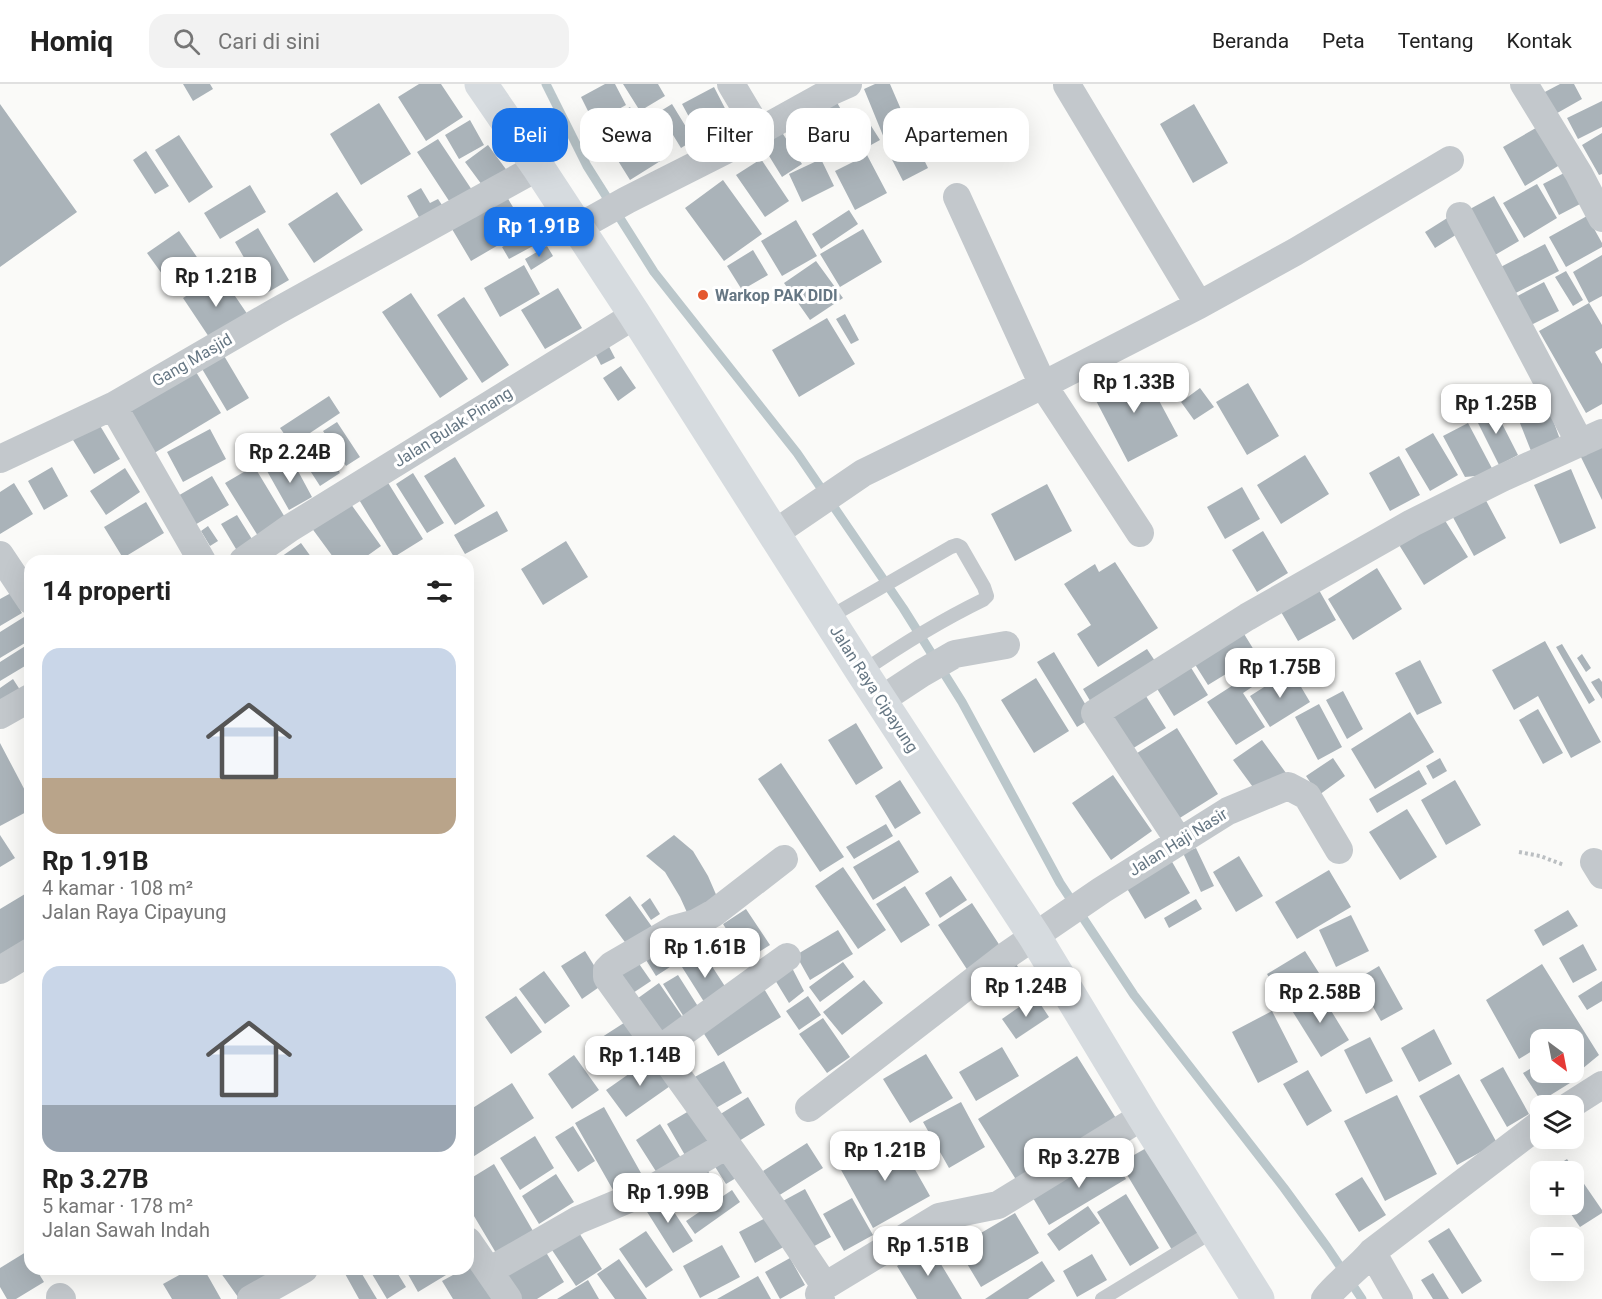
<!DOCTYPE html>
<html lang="id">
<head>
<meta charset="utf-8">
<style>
	body { margin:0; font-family:Roboto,sans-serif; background:#f2f2f2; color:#222; height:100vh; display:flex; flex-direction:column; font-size:22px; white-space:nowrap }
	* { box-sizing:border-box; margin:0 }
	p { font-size:20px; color:#767676 }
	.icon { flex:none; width:33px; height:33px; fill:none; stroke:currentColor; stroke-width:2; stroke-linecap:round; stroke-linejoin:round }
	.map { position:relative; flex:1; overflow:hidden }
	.sheet { position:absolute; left:24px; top:471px; width:450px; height:720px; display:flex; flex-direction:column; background:#fff; border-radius:18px; box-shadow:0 6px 24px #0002 }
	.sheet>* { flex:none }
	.banner { position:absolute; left:492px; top:24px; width:570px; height:54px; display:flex; gap:12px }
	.needle { width:39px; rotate:148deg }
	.controls { position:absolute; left:1530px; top:945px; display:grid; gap:12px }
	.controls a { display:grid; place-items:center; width:54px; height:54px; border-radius:12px; background:#fff; box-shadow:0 6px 24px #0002; font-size:30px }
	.price { position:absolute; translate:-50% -51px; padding:0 14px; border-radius:12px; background:#fff; color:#222; font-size:20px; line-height:39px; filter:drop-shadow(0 2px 3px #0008) }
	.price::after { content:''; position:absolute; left:50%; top:36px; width:18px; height:14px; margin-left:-9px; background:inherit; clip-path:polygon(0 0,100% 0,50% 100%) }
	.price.active { background:#1a73e8; color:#fff }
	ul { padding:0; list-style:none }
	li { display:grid; align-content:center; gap:12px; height:318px; padding:0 18px }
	li span { display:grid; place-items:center; height:186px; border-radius:18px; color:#555 }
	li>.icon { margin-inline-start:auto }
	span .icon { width:108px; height:108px; fill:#fffc; stroke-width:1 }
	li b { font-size:26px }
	h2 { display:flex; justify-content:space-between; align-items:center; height:72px; padding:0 18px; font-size:26px }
	.chip { padding:0 21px; border-radius:18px; background:#fff; box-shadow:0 6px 24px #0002; font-size:21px; line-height:54px }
	.chip.active { background:#1a73e8; color:#fff }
	header { display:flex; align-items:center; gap:36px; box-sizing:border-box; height:84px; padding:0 30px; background:#fff; border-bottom:2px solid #e0e0e0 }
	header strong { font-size:28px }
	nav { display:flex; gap:33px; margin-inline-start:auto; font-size:21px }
	.search { width:420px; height:54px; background:#f2f2f2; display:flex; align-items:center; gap:15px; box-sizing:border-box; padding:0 21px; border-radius:18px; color:#767676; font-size:22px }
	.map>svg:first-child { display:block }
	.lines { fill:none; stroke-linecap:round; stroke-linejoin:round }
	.stream { stroke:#bbc7cb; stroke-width:9 }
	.building { fill:#aab3b9 }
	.path { stroke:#bbbfc2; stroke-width:4; stroke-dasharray:3 3; stroke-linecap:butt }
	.lane { stroke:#c3c8cc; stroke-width:14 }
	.street { stroke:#c3c8cc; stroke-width:28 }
	.secondary { stroke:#d6dbdf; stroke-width:33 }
	.poi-dot { fill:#e4572e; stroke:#fff; stroke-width:2 }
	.labels { text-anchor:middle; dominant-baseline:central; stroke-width:6; stroke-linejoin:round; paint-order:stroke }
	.poi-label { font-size:16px; font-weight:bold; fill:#657683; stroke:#fff; text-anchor:start }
	.street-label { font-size:16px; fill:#657683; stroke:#fff }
</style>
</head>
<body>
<header>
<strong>Homiq</strong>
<div class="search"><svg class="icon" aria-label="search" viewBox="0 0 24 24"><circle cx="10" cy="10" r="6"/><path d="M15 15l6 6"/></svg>Cari di sini</div>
<nav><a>Beranda</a><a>Peta</a><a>Tentang</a><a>Kontak</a></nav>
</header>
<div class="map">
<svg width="1602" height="1215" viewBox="0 0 1602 1215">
	<rect width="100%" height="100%" fill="#fafaf8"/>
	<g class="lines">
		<path class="stream" d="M546 0 587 82 654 188 797 369 903 524 962 618 1060 799 1134 911 1284 1104 1327 1163 1362 1215"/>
	</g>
	<path class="building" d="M183 0H210L213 5 193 17Z
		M419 0H441L463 33 426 57 398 13Z
		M605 0H615L626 21 594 39 581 13Z
		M623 0H658L665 12 640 27Z
		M875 0H890L909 44 884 54 864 5Z
		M1560 0H1574L1582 15 1552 32 1541 10Z
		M714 3 732 38 701 55 682 20Z
		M831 8 843 29 815 44 804 23Z
		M1602 17V43L1578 55 1567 34Z
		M379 19 411 70 361 101 330 50Z
		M0 20 77 128 0 183Z
		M672 20 694 56 681 64 659 28Z
		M1194 20 1228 79 1193 99 1160 40Z
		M630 23 662 76 630 96 597 43Z
		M861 26 880 56 862 66 844 36Z
		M798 33 820 69 807 77 785 41Z
		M470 36 484 61 459 75 445 51Z
		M839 37 857 66 837 78 819 50Z
		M1541 41 1563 79 1525 102 1503 63Z
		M778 42 802 80 782 93 758 54Z
		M911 49 928 84 903 97 885 62Z
		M1602 49V90L1599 91 1582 61Z
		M179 51 213 103 189 119 155 66Z
		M438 55 474 109 453 123 417 68Z
		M488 61 508 88 485 105 465 78Z
		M146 67 169 102 155 110 133 76Z
		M867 71 887 109 855 126 835 87Z
		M761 75 789 117 765 133 736 91Z
		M821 75 834 102 802 118 789 90Z
		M1566 88 1582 119 1559 131 1543 100Z
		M723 96 762 150 724 177 685 124Z
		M1537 100 1557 134 1524 154 1503 119Z
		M250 101 266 128 220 155 204 129Z
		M421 104 430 119 438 115 448 130 425 144 407 112Z
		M337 108 363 146 314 179 288 140Z
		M504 108 526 145 471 177 449 140Z
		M1494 112 1519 157 1495 171 1470 125Z
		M849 126 858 140 821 165 812 150Z
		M1452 131 1462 147 1435 164 1425 148Z
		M1587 132 1602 159V163L1566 183 1549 153Z
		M796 136 817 172 782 192 761 157Z
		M537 143 544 156 509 175 502 163Z
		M258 144 289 196 265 210 235 158Z
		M863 145 882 178 840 203 820 170Z
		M179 147 201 179 170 201 147 169Z
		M1545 160 1559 187 1504 215 1491 188Z
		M547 162 553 172 531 186 525 175Z
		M753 166 768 191 742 206 727 182Z
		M1602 171V212L1589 219 1573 188Z
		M816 177 843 214 810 236 784 199Z
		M524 181 540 210 500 233 484 204Z
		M1566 187 1583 216 1573 222 1555 193Z
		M220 190 250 234 213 259 183 214Z
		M1544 198 1559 227 1521 246 1506 218Z
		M558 204 582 244 545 265 521 226Z
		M411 209 468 295 440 314 382 228Z
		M464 213 509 281 482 299 437 231Z
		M1589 219 1602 241V264L1595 268 1602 280V320L1586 329 1539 247Z
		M845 230 859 256 851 260 836 235Z
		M827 234 855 280 799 313 772 266Z
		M605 255 615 274 601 281 591 262Z
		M220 265 249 314 227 327 198 278Z
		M1140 281 1178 352 1128 378 1091 307Z
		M621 282 636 304 618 317 603 294Z
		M193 283 221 329 151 371 123 325Z
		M1248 299 1279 352 1247 371 1216 318Z
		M1200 304 1214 323 1194 336 1181 318Z
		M1543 308 1562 361 1533 372 1512 319Z
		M329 312 340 329 292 361 280 344Z
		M1493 322 1518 371 1499 381 1474 331Z
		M337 338 360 373 346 382 323 347Z
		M1468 339 1495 390 1465 393 1443 352Z
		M99 340 120 375 94 390 73 356Z
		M210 345 226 375 183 398 167 368Z
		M1433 349 1458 391 1430 407 1405 365Z
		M1602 350V416L1576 363Z
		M318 355 340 389 320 402 298 368Z
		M1305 371 1329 410 1281 440 1257 401Z
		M1399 372 1420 411 1390 427 1369 389Z
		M455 373 485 422 455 441 424 392Z
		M291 374 312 413 289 426 267 387Z
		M254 382 286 435 258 452 225 399Z
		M52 383 68 412 44 426 28 397Z
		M125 384 140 408 106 431 90 407Z
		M1571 385 1596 444 1560 460 1534 401Z
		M413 389 444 439 427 449 396 400Z
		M212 392 229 421 193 442 176 413Z
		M387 397 423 455 394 473 358 414Z
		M14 399 33 430 0 450V408Z
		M1047 400 1072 447 1015 477 991 430Z
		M1242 403 1260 435 1225 455 1207 423Z
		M1482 409 1506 454 1474 472 1449 426Z
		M348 416 381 462 360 477H336L311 443Z
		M146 418 164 449 123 474 104 443Z
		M497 427 508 447 465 470 454 451Z
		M1439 427 1468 473 1424 501 1396 456Z
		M237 431 255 460 239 470 221 440Z
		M208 442 218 457 210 462 201 447Z
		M1263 447 1288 489 1257 508 1232 466Z
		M566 457 588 493 543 521 521 485Z
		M301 459 314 477H275Z
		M1115 478 1158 544 1098 583 1077 550 1091 541 1064 500 1095 480 1099 488Z
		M1377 484 1402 525 1353 556 1328 515Z
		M1315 499 1336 536 1298 557 1277 521Z
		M11 509 22 529 0 542V515Z
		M24 533 30 543V556L0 574V548Z
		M1238 540 1257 571 1208 601 1189 571Z
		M1545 557 1601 658 1571 674 1538 612 1514 626 1492 586Z
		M30 559V579L0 597V578Z
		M1562 560 1595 616 1589 620 1556 563Z
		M1147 565 1157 580 1092 620 1083 605Z
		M1054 568 1093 633 1077 643 1037 578Z
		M1582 570 1591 584 1586 588 1577 574Z
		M1185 574 1208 611 1174 632 1151 595Z
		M1420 576 1442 619 1417 631 1395 589Z
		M1258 585 1264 595 1243 609 1265 643 1236 661 1207 618Z
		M1291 586 1310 618 1270 643 1250 612Z
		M1036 594 1069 647 1034 669 1001 616Z
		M1599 594 1602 598V615L1591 598Z
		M13 595 24 612 0 627V604Z
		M1343 607 1363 645 1347 655 1326 616Z
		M1144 609 1166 644 1127 668 1106 634Z
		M1319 620 1342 663 1318 676 1295 633Z
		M1538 625 1563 669 1543 680 1519 636Z
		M1410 628 1434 668 1375 705 1351 665Z
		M856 639 883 684 856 701 828 656Z
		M1177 644 1218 710 1175 737 1134 671Z
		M1262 656 1286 689 1258 710 1233 676Z
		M0 659 30 716V726L0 742Z
		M1333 674 1345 692 1319 711 1306 692Z
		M1440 674 1447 687 1433 695 1426 682Z
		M781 679 844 773 820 788 758 695Z
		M1419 686 1427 700 1377 729 1369 715Z
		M1113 691 1152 747 1111 776 1072 719Z
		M900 696 921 729 895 745 875 712Z
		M1455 696 1481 741 1446 761 1421 716Z
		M1407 725 1437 773 1400 796 1369 748Z
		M886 740 893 752 854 775 846 763Z
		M0 751 15 774 0 783Z
		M674 751 693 767 708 792 718 815 690 835 680 813 665 788 646 772Z
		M899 756 919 788 873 816 853 783Z
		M1196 764 1214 802 1201 808 1183 769Z
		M1167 769 1190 809 1145 835 1122 796Z
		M1239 772 1263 812 1236 828 1213 788Z
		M843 783 886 846 858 865 815 802Z
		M1329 786 1351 823 1297 855 1275 818Z
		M951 792 967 816 940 834 925 809Z
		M905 802 930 841 901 859 876 820Z
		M30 807V860L0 878V825Z
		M630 812 655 847 630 865 605 831Z
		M650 814 660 830 651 836 641 821Z
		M1196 815 1202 825 1169 844 1164 834Z
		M972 819 1004 868 970 890 938 841Z
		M746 825 770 861 746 876 723 840Z
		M1568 826 1578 842 1543 862 1534 846Z
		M1351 831 1369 867 1336 883 1319 846Z
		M687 845 699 865 680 878 667 857Z
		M838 846 853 870 810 896 796 871Z
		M660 860 673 881 656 892 643 871Z
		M1583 860 1597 886 1573 899 1559 874Z
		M585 867 605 899 582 915 561 882Z
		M1305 867 1319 889 1281 913 1267 890Z
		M704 870 728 907 706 921 682 883Z
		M635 874 651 897 627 913 611 890Z
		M1014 877 1027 896 995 917 981 898Z
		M843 878 854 893 820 918 809 903Z
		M790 880 804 907 789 919 772 891Z
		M1542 880 1599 971 1582 985 1574 972V956H1563L1560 950 1551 956H1540V962L1519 975 1486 916Z
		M1379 882 1403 925 1381 937 1357 895Z
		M544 887 570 922 545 940 519 905Z
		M678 891 699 924 684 933 663 900Z
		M864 896 883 919 842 951 823 928Z
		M1602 897V917L1587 926 1578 912Z
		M659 899 688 941 662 958 634 917Z
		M763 903 781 933 718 972 699 942Z
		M1319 907 1349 956 1321 973 1291 925Z
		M516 912 542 948 511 970 485 933Z
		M808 912 821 931 799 946 786 927Z
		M1035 912 1049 933 1016 955 1002 935Z
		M1272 927 1298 978 1258 999 1232 948Z
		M823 934 850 973 827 989 799 950Z
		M630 935 652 970 622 990 599 955Z
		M1434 945 1452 980 1419 998 1401 964Z
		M1370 953 1393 997 1366 1010 1344 966Z
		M1002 963 1019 992 976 1017 959 988Z
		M926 970 953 1014 910 1039 883 995Z
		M574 971 599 1006 572 1025 548 990Z
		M1077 972 1119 1039 1020 1102 978 1035Z
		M653 973 673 1000 626 1033 606 1006Z
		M724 977 742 1009 709 1028 691 995Z
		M1540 979V988H1563L1570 999 1541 1017 1523 989Z
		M1503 983 1529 1030 1507 1043 1480 996Z
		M1308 986 1332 1027 1307 1042 1283 1000Z
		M1459 990 1497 1059 1457 1081 1419 1012Z
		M512 999 534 1034 468 1076V1027Z
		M1397 1011 1437 1090 1385 1117 1344 1037Z
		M748 1013 765 1041 731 1062 714 1034Z
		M961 1018 985 1063 949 1084 923 1038Z
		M699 1021 718 1054 686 1073 667 1040Z
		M604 1023 646 1098 617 1113 575 1039Z
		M660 1040 681 1074 657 1089 636 1056Z
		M573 1042 595 1077 578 1088 555 1053Z
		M535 1052 554 1084 520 1106 500 1074Z
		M896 1052 930 1112 873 1144 840 1084Z
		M807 1059 823 1084 778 1112 763 1087Z
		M1148 1063 1199 1149 1172 1166 1120 1079Z
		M727 1069 741 1091 726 1100 712 1078Z
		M1110 1069 1126 1095 1049 1141 1033 1114Z
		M1567 1075 1602 1126V1129L1580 1143 1564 1120H1574V1088H1547Z
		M494 1080 533 1147 496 1169 468 1122V1096Z
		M705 1083 723 1109 708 1119 691 1093Z
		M556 1090 574 1118 539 1140 522 1112Z
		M1362 1093 1386 1131 1359 1148 1335 1110Z
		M690 1104 697 1113 678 1127 671 1117Z
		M805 1105 831 1153 807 1166 781 1118Z
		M732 1106 740 1118 695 1150 686 1137Z
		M1126 1110 1159 1164 1130 1182 1097 1128Z
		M663 1111 693 1157 673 1169 644 1123Z
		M852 1114 873 1151 844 1167 823 1130Z
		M1088 1122 1100 1139 1059 1167 1047 1150Z
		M1015 1129 1039 1169 981 1203 957 1163Z
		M771 1131 787 1161 755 1179 739 1148Z
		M576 1144 602 1185 576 1202 548 1160Z
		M1449 1144 1482 1197 1462 1210 1428 1157Z
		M646 1147 673 1186 646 1204 619 1165Z
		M541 1160 564 1198 537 1215H518L500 1186Z
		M722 1161 740 1193 700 1214 683 1182Z
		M930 1162 962 1215H917L897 1182Z
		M26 1168 30 1175V1185H36L44 1198 16 1215H7L0 1203V1184Z
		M1092 1170 1107 1196 1077 1213 1063 1187Z
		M790 1174 805 1201 780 1215 765 1188Z
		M619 1175 647 1215H615L597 1190Z
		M1042 1177 1055 1197 1028 1215H985Z
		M473 1180 494 1215H453L442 1197 464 1185H468V1182Z
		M190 1185H204L221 1215H172L163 1200Z
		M218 1185H262L268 1193 238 1213Z
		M350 1185H359L377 1215H359L344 1188Z
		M369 1185H395L406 1203 387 1215Z
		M405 1185H456L418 1208Z
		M1433 1189 1449 1215H1433L1421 1196Z
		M758 1192 771 1215H717Z
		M588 1196 599 1215H557Z"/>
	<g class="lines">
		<path class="path" d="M1519 768 1540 772 1564 781"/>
		<path class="lane" d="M828 534 951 463 957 461 961 463 984 503 987 512 983 516C940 537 901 561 862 588
			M1102 1215 1215 1146"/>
		<path class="street" d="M731 0 759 47
			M1524 0 1579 90 1602 134
			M1067 1 1199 221
			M957 113 1043 301 1140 449
			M1460 132 1580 359
			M577 144 627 116 724 67 830 8 848 0
			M113 322 202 477
			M0 375 113 322 277 227 538 83
			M775 449 863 389 1043 301 1199 221 1295 168 1450 76
			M0 471 30 516
			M243 477 290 444 635 231
			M881 616 922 589 955 570 1006 561
			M0 631 30 614
			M1179 757 1095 629 1247 533 1412 439 1502 394 1602 349
			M784 775 714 829 696 839 674 845 612 881 607 886V893L776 1129 825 1202
			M1594 778 1602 791
			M0 886 30 868
			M660 965 787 873
			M1569 1022 1602 1001
			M809 1024 1007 871 1102 806 1228 727 1288 702 1307 712 1339 766
			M468 1157 508 1215
			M1372 1168 1399 1215
			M489 1187 578 1136 648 1107 727 1061
			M60 1213 62 1215
			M251 1215 304 1185
			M821 1215 819 1210 825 1202 939 1133 998 1121 1143 1032
			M1325 1215C1339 1197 1358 1185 1372 1168L1540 1040"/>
		<path class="secondary" d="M481 0 538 83 635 231 862 588 1035 853 1143 1032 1258 1215"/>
	</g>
	<circle class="poi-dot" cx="703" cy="211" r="6"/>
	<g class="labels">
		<g class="poi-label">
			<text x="715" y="211">Warkop PAK DIDI</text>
		</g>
		<g class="street-label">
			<text transform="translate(192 276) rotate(-30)">Gang Masjid</text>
			<text transform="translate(453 343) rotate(-32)">Jalan Bulak Pinang</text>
			<text transform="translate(874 605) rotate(57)">Jalan Raya Cipayung</text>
			<text transform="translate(1178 758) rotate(-32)">Jalan Haji Nasir</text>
		</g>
	</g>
</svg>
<div class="controls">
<a><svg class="needle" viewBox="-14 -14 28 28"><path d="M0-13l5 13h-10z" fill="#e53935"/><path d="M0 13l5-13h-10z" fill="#767676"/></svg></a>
<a><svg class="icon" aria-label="layers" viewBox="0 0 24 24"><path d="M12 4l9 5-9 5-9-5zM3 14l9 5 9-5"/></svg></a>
<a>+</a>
<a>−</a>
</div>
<b class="price active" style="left:539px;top:174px">Rp 1.91B</b>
<b class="price" style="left:216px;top:224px">Rp 1.21B</b>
<b class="price" style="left:1134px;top:330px">Rp 1.33B</b>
<b class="price" style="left:1496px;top:351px">Rp 1.25B</b>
<b class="price" style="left:290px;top:400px">Rp 2.24B</b>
<b class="price" style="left:1280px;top:615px">Rp 1.75B</b>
<b class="price" style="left:705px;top:895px">Rp 1.61B</b>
<b class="price" style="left:1026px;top:934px">Rp 1.24B</b>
<b class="price" style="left:1320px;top:940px">Rp 2.58B</b>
<b class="price" style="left:640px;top:1003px">Rp 1.14B</b>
<b class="price" style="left:885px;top:1098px">Rp 1.21B</b>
<b class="price" style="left:1079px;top:1105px">Rp 3.27B</b>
<b class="price" style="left:668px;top:1140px">Rp 1.99B</b>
<b class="price" style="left:928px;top:1193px">Rp 1.51B</b>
<div class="banner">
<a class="chip active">Beli</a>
<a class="chip">Sewa</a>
<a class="chip">Filter</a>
<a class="chip">Baru</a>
<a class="chip">Apartemen</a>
</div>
<section class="sheet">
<h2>14 properti<svg class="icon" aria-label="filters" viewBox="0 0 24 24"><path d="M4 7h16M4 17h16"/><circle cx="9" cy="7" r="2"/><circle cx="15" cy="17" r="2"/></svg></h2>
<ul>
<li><span style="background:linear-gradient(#c9d6e8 70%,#b9a48a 0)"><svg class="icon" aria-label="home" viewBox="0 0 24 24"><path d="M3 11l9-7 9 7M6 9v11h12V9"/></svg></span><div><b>Rp 1.91B</b><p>4 kamar · 108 m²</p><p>Jalan Raya Cipayung</p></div></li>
<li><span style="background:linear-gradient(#c9d6e8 75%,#9aa5b1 0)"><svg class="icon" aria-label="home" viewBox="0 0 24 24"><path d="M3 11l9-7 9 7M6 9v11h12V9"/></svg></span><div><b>Rp 3.27B</b><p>5 kamar · 178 m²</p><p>Jalan Sawah Indah</p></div></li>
</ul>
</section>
</div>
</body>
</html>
